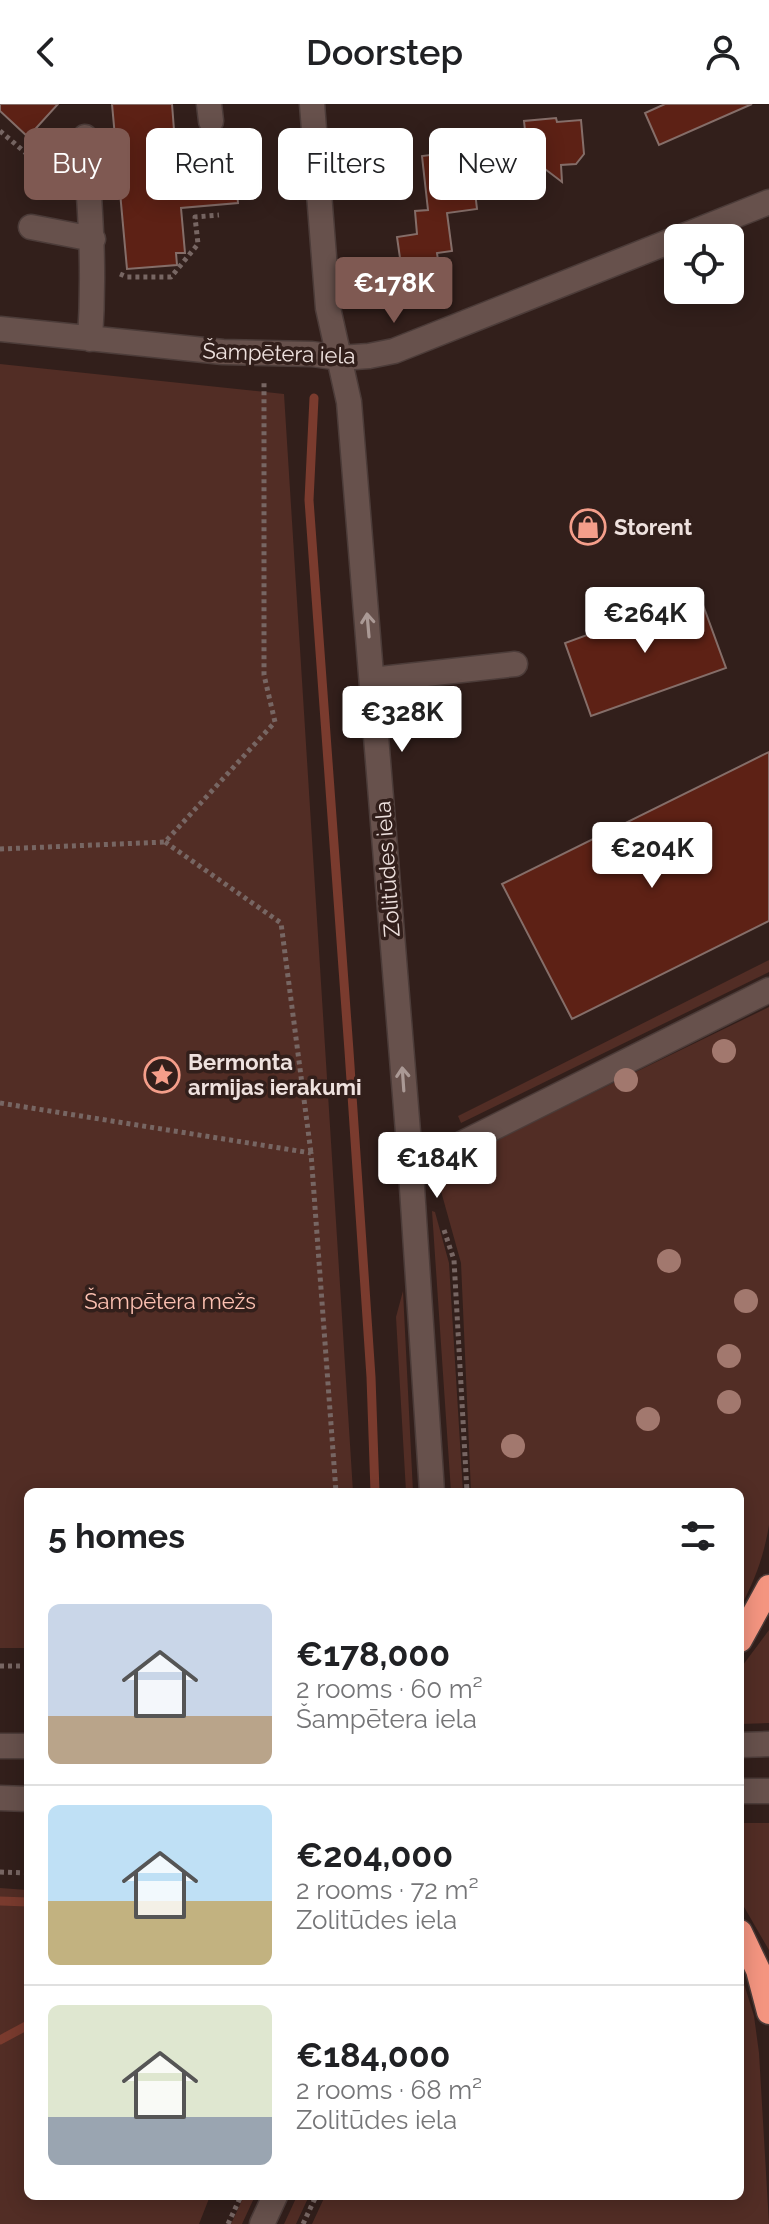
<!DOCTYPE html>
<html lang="en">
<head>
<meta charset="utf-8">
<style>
	body { margin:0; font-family:Raleway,sans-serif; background:#f2f2f2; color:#202124; height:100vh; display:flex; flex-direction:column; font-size:30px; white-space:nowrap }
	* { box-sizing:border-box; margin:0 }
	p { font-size:26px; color:#757577 }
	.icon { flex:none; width:44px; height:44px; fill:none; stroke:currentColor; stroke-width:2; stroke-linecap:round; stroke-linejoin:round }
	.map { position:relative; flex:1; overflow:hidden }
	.panel { position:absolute; left:24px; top:1384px; width:720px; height:712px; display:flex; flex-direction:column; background:#fff; border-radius:12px; box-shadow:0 4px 20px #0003 }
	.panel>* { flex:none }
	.guide { position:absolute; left:24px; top:24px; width:722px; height:72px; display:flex; gap:16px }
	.fabs { position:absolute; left:664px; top:120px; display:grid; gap:16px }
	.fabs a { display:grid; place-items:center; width:80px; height:80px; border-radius:12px; background:#fff; box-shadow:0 4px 20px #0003; font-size:40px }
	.price { position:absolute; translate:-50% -68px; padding:0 18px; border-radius:8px; background:#fff; color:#222; font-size:26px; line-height:52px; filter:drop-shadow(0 2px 4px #0008) }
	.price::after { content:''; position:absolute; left:50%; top:48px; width:24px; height:18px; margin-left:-12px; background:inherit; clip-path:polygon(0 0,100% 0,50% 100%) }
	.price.current { background:#7f5952; color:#fff }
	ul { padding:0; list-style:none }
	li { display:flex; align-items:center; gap:24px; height:200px; padding:0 24px }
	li+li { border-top:2px solid #e0e0e0 }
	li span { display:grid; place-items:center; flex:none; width:224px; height:160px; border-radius:12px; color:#555 }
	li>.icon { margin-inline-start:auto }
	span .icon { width:96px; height:96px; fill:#fffc; stroke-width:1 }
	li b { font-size:34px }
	h2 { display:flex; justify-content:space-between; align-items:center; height:96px; padding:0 24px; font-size:34px }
	.chip { padding:0 28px; border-radius:12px; background:#fff; box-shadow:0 4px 20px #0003; font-size:28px; line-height:72px }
	.chip.current { background:#7f5952; color:#fff }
	header { display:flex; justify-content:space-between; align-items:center; height:104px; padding:0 24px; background:#fff; font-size:36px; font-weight:600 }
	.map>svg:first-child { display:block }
	.green { fill:#522d25 }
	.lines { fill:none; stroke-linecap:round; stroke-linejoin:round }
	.stream { stroke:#7a3b2e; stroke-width:9 }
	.building { fill:#5d2115; stroke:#856e69; stroke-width:2 }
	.minor-casing { stroke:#4c3c39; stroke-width:27 }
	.highway-casing { stroke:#4c3c39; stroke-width:27 }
	.path { stroke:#776663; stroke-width:5; stroke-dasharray:4 4; stroke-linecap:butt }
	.minor { stroke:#67514c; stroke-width:24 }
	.highway { stroke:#f49580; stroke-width:24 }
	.tree { fill:#a2786e }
	.oneway { stroke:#aa9995 }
	.labels { text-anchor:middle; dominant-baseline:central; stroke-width:7; stroke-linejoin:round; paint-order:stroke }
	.street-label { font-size:22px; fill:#eee1de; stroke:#321f1b }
	.poi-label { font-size:22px; font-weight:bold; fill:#eee1de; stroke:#321f1b; text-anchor:start }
	.park-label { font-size:22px; fill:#fdc1b2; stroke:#321f1b }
</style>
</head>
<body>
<header><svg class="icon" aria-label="back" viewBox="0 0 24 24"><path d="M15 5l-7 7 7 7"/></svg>Doorstep<svg class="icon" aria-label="person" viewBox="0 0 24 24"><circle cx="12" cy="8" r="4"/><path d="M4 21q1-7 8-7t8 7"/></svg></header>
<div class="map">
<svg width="769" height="2120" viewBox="0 0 769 2120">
	<rect width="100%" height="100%" fill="#321f1b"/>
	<path class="green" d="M0 260 284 290 353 1388H28V1544H0Z
		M769 856V868L461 1019 458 1012Z
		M769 903V1421C764 1452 755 1476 740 1504V1388H471L461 1159 439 1080 440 1070 459 1054Z
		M432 1107 435 1108 449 1159 463 1388H451Z
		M403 1187 413 1388H406L396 1213Z
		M769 1526V1619L740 1620V1565Z
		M740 1719H769V1846L740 1796Z
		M0 1784 28 1786V2092H210L199 2120H0Z
		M740 1867 754 1912 759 1949 769 2120H312L325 2092H740Z
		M244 2092H255L242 2120H231Z
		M297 2092H309L296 2120H284Z"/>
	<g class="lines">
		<path class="stream" d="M314 294 309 396 349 947 371 1273 375 1388
			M0 1797 28 1798
			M0 1936 28 1921"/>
	</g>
	<path class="building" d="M0 0H58L28 33 0 7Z
		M112 0H172L175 39 232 34 238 99 181 104 185 149H176L177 161 127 165Z
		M665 0H752L659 41 645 9Z
		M556 14 557 18 581 16 584 50 576 60 561 61 562 78 541 62 529 63 524 17Z
		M470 46 477 105 447 109 452 147 437 149 440 171 403 175 397 133 417 130 415 107 428 106 422 52Z
		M699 490 726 564 591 612 565 539Z
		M769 648V817L572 915 502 780Z"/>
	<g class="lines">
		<defs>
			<path id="minor" d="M209 0 211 17
				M312 0 328 204 349 298 410 1053 432 1388
				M85 33C90 104 95 164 90 235
				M31 123 93 135
				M0 225 223 248 312 250 340 254 369 252 394 247 769 98
				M372 576 515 560
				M410 1053 435 1050 459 1041 769 886
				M740 1641 769 1640
				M0 1642H28
				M740 1687H769
				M0 1694 28 1695
				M262 2120 275 2092"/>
			<path id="highway" d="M740 1536 769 1483
				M740 1828 758 1866 769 1908"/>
		</defs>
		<use href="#minor" class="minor-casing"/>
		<use href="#highway" class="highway-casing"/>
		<path class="path" d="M0 27 60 78
			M38 71 40 63 59 36
			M120 170 127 173H171L198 140 195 113 219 111
			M165 738 281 819 311 1049
			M0 745 165 738 275 618 264 571V276
			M0 999 311 1049 336 1388
			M444 1126 454 1156 467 1388
			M0 1562H28
			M0 1768 28 1769
			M228 2120 241 2092
			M303 2120 316 2092"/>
		<use href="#minor" class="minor"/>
		<use href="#highway" class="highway"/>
	</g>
	<g class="tree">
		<circle cx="724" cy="947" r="12"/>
		<circle cx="626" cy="976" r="12"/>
		<circle cx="669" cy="1157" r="12"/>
		<circle cx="746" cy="1197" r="12"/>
		<circle cx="729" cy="1252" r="12"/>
		<circle cx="729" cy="1298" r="12"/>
		<circle cx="648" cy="1315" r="12"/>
		<circle cx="513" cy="1342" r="12"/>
	</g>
	<defs><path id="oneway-shaft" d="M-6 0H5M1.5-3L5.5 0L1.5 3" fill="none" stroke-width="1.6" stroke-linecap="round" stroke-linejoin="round" transform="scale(2)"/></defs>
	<g class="oneway">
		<use href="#oneway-shaft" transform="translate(368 521) rotate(-95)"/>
		<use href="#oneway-shaft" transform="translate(403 975) rotate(-94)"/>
	</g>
	<defs>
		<symbol id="shop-ring" viewBox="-11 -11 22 22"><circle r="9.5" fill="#321f1b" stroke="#f49e8a" stroke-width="1.5"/><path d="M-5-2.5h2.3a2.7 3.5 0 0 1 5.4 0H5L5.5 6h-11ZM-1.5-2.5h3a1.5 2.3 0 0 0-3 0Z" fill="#f49e8a"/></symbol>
		<symbol id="sight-ring" viewBox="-11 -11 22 22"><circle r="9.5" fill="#321f1b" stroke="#f49e8a" stroke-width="1.5"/><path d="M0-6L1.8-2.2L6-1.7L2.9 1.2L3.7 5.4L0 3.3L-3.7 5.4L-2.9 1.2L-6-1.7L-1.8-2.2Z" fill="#f49e8a"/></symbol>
	</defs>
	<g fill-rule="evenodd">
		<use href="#shop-ring" x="568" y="403" width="40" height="40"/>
		<use href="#sight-ring" x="142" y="951" width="40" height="40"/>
	</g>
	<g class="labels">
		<g class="street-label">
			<text transform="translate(279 249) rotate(2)">Šampētera iela</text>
			<text transform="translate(387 765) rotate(-94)">Zolitūdes iela</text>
		</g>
		<g class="poi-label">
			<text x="614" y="423">Storent</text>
			<text x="188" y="958">Bermonta<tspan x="188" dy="25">armijas ierakumi</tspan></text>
		</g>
		<g class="park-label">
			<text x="170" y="1197">Šampētera mežs</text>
		</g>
	</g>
</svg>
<div class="fabs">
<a><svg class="icon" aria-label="locate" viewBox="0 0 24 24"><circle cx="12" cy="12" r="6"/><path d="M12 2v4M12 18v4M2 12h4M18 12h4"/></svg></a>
</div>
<b class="price current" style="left:394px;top:221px">€178K</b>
<b class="price" style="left:645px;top:551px">€264K</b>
<b class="price" style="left:402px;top:650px">€328K</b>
<b class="price" style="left:652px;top:786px">€204K</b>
<b class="price" style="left:437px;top:1096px">€184K</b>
<div class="guide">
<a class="chip current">Buy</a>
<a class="chip">Rent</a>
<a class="chip">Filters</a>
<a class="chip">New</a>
</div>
<section class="panel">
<h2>5 homes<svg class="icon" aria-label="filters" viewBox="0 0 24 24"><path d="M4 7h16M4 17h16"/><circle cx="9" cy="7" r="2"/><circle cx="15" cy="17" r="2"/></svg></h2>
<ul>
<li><span style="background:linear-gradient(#c9d6e8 70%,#b9a48a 0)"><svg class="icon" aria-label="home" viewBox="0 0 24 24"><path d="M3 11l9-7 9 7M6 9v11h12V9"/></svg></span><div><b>€178,000</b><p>2 rooms · 60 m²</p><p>Šampētera iela</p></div></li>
<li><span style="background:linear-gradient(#bfe0f5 60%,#c2b280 0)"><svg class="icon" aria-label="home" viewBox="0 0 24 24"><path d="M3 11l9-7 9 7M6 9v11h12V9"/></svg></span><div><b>€204,000</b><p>2 rooms · 72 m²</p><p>Zolitūdes iela</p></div></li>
<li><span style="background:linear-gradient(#dfe7d0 70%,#9aa5b1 0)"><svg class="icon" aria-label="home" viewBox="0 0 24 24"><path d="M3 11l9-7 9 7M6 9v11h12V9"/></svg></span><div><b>€184,000</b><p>2 rooms · 68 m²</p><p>Zolitūdes iela</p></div></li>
</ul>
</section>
</div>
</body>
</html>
